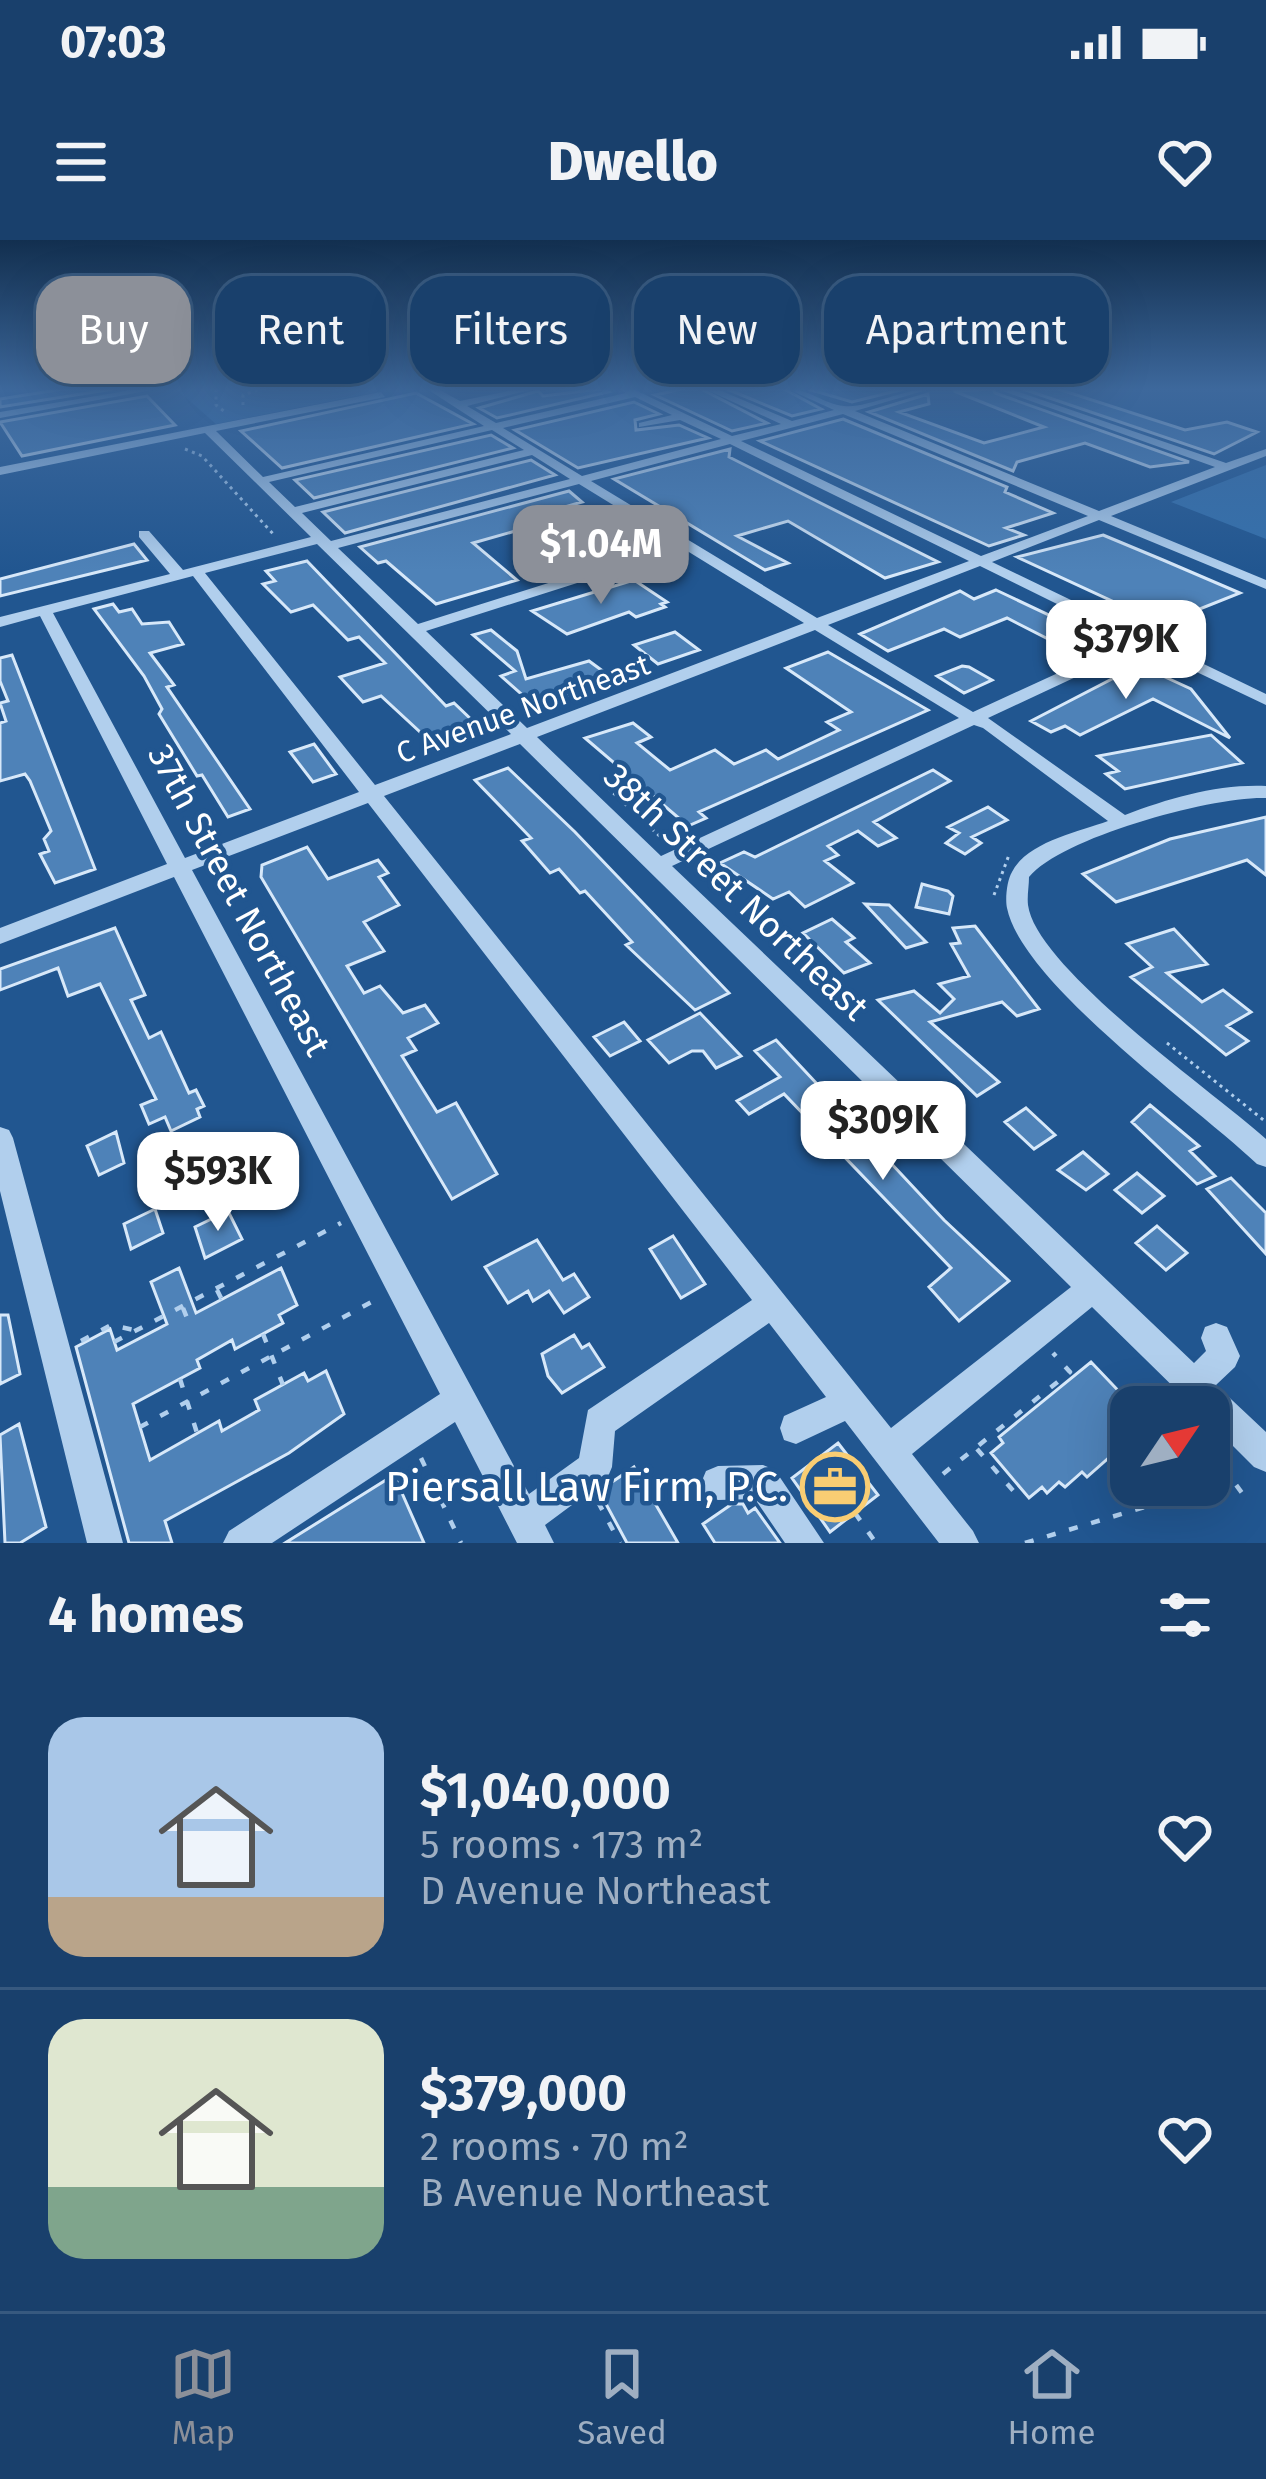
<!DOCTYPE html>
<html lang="en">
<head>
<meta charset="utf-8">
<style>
	body { margin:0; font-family:"Fira Sans",sans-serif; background:#264b74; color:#f1f3f6; height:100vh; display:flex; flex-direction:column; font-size:45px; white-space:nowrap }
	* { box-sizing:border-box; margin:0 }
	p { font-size:39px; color:#9fafc2 }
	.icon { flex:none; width:66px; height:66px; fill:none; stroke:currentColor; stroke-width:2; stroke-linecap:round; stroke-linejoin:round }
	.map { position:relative; height:1303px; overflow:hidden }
	.details { display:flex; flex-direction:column; background:#19406c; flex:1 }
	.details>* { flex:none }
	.top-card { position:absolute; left:36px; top:36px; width:1194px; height:108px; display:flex; gap:24px }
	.needle { width:78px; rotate:55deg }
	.fabs { position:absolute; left:1110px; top:1146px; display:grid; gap:24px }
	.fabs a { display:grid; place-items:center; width:120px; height:120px; border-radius:24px; background:#19406c; box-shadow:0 12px 48px #0002,0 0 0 3px #37597f; font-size:60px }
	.price { position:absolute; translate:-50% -102px; padding:0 27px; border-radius:24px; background:#fff; color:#222; font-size:39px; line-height:78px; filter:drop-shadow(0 3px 6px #0008) }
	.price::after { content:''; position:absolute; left:50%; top:72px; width:36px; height:27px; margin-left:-18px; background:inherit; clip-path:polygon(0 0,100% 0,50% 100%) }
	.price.active { background:#8c9099; color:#fff }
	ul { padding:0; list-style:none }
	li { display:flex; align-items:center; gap:36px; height:300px; padding:0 48px }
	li+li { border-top:3px solid #37597f }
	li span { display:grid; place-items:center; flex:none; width:336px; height:240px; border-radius:36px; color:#555 }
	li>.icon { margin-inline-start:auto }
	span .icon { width:144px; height:144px; fill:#fffc; stroke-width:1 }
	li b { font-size:51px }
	h2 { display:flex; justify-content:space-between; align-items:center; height:144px; padding:0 48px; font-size:51px }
	.chip { padding:0 42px; border-radius:36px; background:#19406c; box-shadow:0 12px 48px #0002,0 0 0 3px #37597f; font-size:42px; line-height:108px }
	.chip.active { background:#8c9099; color:#fff }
	.status { display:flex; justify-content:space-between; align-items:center; height:84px; padding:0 60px; background:#19406c; direction:ltr }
	.status svg { height:33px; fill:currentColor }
	header { display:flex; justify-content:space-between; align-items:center; height:156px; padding:0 48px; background:#19406c; font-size:54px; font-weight:800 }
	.dock { display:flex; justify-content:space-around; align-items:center; height:168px; border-top:3px solid #37597f; background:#19406c; font-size:33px; color:#9fafc2 }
	.dock a { display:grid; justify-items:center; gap:6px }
	.dock .active { color:#8c9099 }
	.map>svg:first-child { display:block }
	.green { fill:#3571ad }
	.building { fill:#4e82b8; stroke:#d7e8f9; stroke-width:3 }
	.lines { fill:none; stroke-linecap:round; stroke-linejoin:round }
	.path-far1 { stroke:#b1cfed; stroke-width:3; stroke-dasharray:3 4.5; stroke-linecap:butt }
	.path { stroke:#b1cfed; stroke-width:4.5; stroke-dasharray:9 14; stroke-linecap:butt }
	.minor { fill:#b1cfed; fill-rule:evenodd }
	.labels { text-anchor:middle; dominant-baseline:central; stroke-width:9; stroke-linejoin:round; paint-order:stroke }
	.far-street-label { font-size:30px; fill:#fff; stroke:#215690 }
	.street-label { font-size:36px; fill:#fff; stroke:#215690 }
	.near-poi-label { font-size:42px; fill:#fff; stroke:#215690; text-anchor:end }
</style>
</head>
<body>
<div class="status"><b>07:03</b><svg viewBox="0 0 49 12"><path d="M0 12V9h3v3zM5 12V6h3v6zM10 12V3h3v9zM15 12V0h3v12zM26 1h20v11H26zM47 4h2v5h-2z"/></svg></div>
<header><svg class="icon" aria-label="menu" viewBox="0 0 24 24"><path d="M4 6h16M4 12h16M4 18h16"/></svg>Dwello<svg class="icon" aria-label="heart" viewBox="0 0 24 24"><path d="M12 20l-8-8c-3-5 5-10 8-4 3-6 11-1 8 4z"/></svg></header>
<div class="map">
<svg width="1266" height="1303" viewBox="0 0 1266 1303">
	<rect width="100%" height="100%" fill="#215690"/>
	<path class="green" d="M176 149H392L216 184Z
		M1266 225V299L1171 262Z"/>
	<path class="building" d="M63 149H113L0 167V159Z
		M600 149 608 152 497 178 479 168 538 151 543 156Z
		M682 149H701L767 183 732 191 655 155Z
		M727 149H784L821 169 792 176Z
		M808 149H904L852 162Z
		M993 149 995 153 1189 222 1150 227 1085 203 1017 222 1013 231 869 172 928 154 929 164 899 172 984 203 1044 187 954 151Z
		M1023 149H1058L1185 190 1227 182 1257 192 1214 214Z
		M416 153 473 184 282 228 241 191Z
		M147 156 175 185 22 216 0 182Z
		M634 162 659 174 635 180 636 190 679 185 708 198 578 228 515 190Z
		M843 179 1007 247 1005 252 1053 273 1006 288 1024 295 989 306 760 201Z
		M491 195 513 208 314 258 295 240Z
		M730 209 729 217 938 322 885 338 788 281 737 296 788 323 765 330 614 239Z
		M531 220 555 235 345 293 323 272Z
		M569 251 582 262 523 279 533 286 473 303 517 340 436 364 386 321 378 323 360 307Z
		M1103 295 1163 320 1240 353 1162 384 1017 317Z
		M134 304 147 320 0 356V339Z
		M307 321 446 466 454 463 478 486 432 503 381 456 363 462 340 437 385 423 359 397 348 400 313 365 291 372 263 344 275 341 266 331Z
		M634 340 667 362 661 364 665 367 636 377 629 372 567 394 532 371Z
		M996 350 1091 395 1064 407 1007 378 960 397 944 389 888 411 860 394 960 351 974 359Z
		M113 364 119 372 132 369 142 384 169 382 183 404 150 413 174 445 167 447 250 569 228 577 202 535 197 536 159 474 162 469 144 436 94 369Z
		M491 390 517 411 526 439 589 421 615 440 535 466 501 436 515 431 473 395Z
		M675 392 699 410 658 424 634 405Z
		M828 412 928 470 699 572 706 578 688 586 585 498 633 483 651 497 637 503 670 530 715 510 734 524 766 510 778 519 839 490 827 482 851 472 786 428Z
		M12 415 95 629 55 643 40 614 49 611 44 599 51 591 30 541 25 534 0 541V483L6 481 0 463 8 461 0 441V418Z
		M1139 425 1191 449 1230 498 1153 459 1080 495 1065 486 1051 492 1031 481Z
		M962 426 969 427 992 440 964 453 937 436Z
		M1211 495 1242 523 1125 549 1106 534 1118 531 1098 516Z
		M314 504 336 534 313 542 290 512Z
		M508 528 575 592 729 753 695 770 626 705 632 702 585 651 580 653 559 629 550 633 522 601 531 598 475 540Z
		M933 530 950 541 874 582 896 598 878 606 858 591 828 606 838 615 825 621 853 643 805 667 789 652 773 659 720 623 744 612 755 617Z
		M988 567 1007 580 972 597 981 603 965 614 946 603 959 593 948 587Z
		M1266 577V635L1247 620 1116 662 1083 634 1170 599Z
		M307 607 328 639 378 620 388 633 379 637 399 665 364 682 384 711 347 726 364 753 380 746 403 773 425 765 438 783 408 798 416 810 402 816 437 872 456 863 497 934 452 959 261 637 262 625Z
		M922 644 948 651 953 656 949 674 916 667Z
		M865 664 889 665 926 702 906 708Z
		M832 679 854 698 846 702 870 723 844 733 803 693Z
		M975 686 1039 769 1017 776 1002 762 930 782 999 842 977 856 878 760 914 751 940 773 954 759 939 744 969 736 951 704 960 703 953 688Z
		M115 688 145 755 131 760 149 798 161 792 189 853 196 850 204 866 197 869 200 877 171 891 165 877 149 884 141 865 156 859 100 744 68 756 58 728 0 750V729Z
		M1174 689 1207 724 1167 733 1202 762 1223 750 1251 772 1227 786 1248 801 1226 815 1131 737 1152 727 1127 704Z
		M700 773 741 816 716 828 703 811H692L669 823 648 800Z
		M624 782 640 801 610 816 594 797Z
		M776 800 944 980 1009 1041 959 1081 929 1047 951 1028 784 854 749 874 737 861 780 837 755 811Z
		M1150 865 1199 906 1190 911 1215 936 1197 944 1132 882Z
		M1026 868 1055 895 1034 909 1005 882Z
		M116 892 124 923 99 935 87 906Z
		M204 910 216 940 173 957 166 939 177 934 173 925Z
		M1083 912 1108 934 1086 950 1058 930Z
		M1137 933 1164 956 1142 973 1115 950Z
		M1231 938 1266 973V1014L1207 949Z
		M155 969 163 993 131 1009 124 984Z
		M228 971 242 999 205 1018 195 987Z
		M1157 986 1187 1013 1166 1030 1136 1003Z
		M673 996 705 1044 681 1058 650 1009Z
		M537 1000 563 1040 574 1034 589 1057 564 1073 549 1051 533 1061 528 1051 508 1063 485 1027Z
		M179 1028 196 1073 281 1028 297 1065 279 1075 283 1083 235 1109 232 1100 197 1120 200 1128 133 1164 150 1220 219 1181 222 1191 259 1170 255 1160 304 1133 308 1141 326 1131 344 1174 289 1213 165 1281 172 1303H129L76 1107 110 1089 117 1110 167 1084 151 1042Z
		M0 1075H8L20 1134 0 1144Z
		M574 1095 582 1108 589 1104 604 1127 562 1153 548 1136 542 1114Z
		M1091 1122 1131 1164V1198L1087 1237 1082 1232 1065 1247 1059 1242 1047 1253 1042 1247 1029 1258 991 1213 1003 1203 999 1197Z
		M19 1184 46 1287 20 1303H5L0 1195Z
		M838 1203 878 1255 830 1292 792 1238Z
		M634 1227 678 1303H627L599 1251Z
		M394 1235 424 1303H285Z
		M732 1264H743L748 1273 755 1268 780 1303H715L703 1284Z"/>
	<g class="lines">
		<path class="path-far1" d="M216 149V165L225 172
			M243 165V155L261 149
			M185 209 202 216 275 296
			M608 548 667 603
			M994 655 1009 615
			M1167 803 1266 882"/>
		<path class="path" d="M217 1050 221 1058 228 1054
			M183 1068 187 1078
			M263 1094 283 1145
			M81 1101 111 1085 134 1090
			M114 1102 341 983
			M180 1139 197 1193
			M140 1187 377 1059
			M1209 1208 1245 1257
			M977 1209 1016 1254 1022 1249
			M421 1218 461 1303
			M943 1234 1070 1132 1053 1113
			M598 1262 620 1303
			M855 1273 876 1303
			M1025 1303 1241 1238"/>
		<path class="minor" d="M138 149 152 150 0 178V172Z
			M427 149H438L460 161 518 149H534L467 166 496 183 626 153 621 149H633L732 196 781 184 705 149H717L792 181 834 170 788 149C809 149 824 164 844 166 865 169 903 149 930 149L855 171 1099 271 1215 227 997 149H1010L1226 223 1266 209V216L1111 276 1266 340V349L1099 280 992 322 1266 454V465L1142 406 988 478 1125 575C1170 558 1217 544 1266 546V558C1213 556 1062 597 1029 637 1029 646 1027 656 1028 665 1036 728 1215 853 1266 899V927L1257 924C1198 868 1022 743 1007 668 1005 659 1007 640 1012 632 1027 602 1078 592 1108 581L983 488 974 485 672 626 1194 1123 1206 1111 1201 1098 1205 1087 1216 1083 1227 1087 1240 1116 1235 1127 1216 1145 1266 1192V1232L1254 1227 1209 1182V1167H1194L1092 1067 912 1214 973 1291 979 1303H939L845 1181 796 1204 784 1200 780 1188 784 1176 826 1157 769 1083 615 1191 612 1227 607 1239 545 1285 554 1303H517L455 1182 272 1303H223L229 1291 440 1154 174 637 0 704V688L167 624 40 376 0 387V377L170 334 139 297V291H149L183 330 311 297 205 193 0 235V227L381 152 385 157 216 191 263 237 484 186ZM635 157 672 175 639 183V187L680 180 721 199 582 236 503 188ZM843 174 1088 276 981 316 741 201ZM492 190 524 210 295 267 269 242ZM730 204 969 321 817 378 591 241ZM532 215 570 239 331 301 302 273ZM579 244 675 303 418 384 338 308ZM317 304 511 494 375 545 205 333ZM684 309 804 383 527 488 426 391ZM980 326 1130 400 973 472 828 385ZM193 336 359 552 185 618 53 373ZM815 390 959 478 661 616 537 497ZM520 504 1071 1047 891 1188 384 556ZM368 563 752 1060 588 1170 579 1218 529 1254 192 630Z
			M0 887 9 890 13 898 123 1303H87L0 951Z
			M763 1225 775 1230 824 1303H785L755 1259 718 1260 706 1255 701 1243 706 1231 718 1226Z"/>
	</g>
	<linearGradient id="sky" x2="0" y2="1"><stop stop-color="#122f4f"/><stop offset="0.45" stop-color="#3d689c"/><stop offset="1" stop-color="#3d689c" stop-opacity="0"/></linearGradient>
	<rect width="1266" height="331" fill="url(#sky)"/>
	<defs>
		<symbol id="office-ring" viewBox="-11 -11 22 22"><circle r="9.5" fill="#215690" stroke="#f9cd73" stroke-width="1.5"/><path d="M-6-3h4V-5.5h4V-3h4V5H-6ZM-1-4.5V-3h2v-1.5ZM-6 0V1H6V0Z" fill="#f9cd73"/></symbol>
	</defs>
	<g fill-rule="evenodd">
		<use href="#office-ring" x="797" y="1209" width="76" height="76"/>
	</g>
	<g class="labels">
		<g class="far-street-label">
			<text transform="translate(523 469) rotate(-20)">C Avenue Northeast</text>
		</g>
		<g class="street-label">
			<text transform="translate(736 652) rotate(44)">38th Street Northeast</text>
			<text transform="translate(239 660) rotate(62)">37th Street Northeast</text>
		</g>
		<g class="near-poi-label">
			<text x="788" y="1247">Piersall Law Firm, P.C.</text>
		</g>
	</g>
</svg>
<div class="fabs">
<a><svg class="needle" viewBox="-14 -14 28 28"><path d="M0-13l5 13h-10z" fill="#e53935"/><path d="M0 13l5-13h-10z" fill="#9fafc2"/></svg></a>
</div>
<b class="price active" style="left:601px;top:367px">$1.04M</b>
<b class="price" style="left:1126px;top:462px">$379K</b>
<b class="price" style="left:883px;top:943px">$309K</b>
<b class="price" style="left:218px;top:994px">$593K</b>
<div class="top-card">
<a class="chip active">Buy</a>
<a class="chip">Rent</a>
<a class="chip">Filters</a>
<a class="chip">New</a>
<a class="chip">Apartment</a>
</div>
</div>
<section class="details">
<h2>4 homes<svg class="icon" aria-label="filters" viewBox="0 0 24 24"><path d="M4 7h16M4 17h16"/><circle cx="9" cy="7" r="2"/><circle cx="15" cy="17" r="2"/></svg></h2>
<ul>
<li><span style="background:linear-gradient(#a9c7e8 75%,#b9a48a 0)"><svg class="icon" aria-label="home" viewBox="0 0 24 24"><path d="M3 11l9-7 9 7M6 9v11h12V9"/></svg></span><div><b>$1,040,000</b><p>5 rooms · 173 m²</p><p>D Avenue Northeast</p></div><svg class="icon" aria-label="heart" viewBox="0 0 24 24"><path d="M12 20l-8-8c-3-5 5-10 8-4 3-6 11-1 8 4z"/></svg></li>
<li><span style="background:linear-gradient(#dfe7d0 70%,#7fa58c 0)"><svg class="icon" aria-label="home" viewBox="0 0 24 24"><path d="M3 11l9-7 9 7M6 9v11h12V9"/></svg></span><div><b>$379,000</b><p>2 rooms · 70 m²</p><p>B Avenue Northeast</p></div><svg class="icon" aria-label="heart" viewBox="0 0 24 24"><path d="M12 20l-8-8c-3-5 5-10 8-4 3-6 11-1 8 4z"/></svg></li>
</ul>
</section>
<nav class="dock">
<a class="active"><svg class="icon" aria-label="map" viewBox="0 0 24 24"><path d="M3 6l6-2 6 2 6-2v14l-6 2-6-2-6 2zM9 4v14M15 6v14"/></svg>Map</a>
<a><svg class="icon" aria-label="saved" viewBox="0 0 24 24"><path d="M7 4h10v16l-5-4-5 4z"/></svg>Saved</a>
<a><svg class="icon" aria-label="home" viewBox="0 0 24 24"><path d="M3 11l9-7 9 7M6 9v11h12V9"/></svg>Home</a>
</nav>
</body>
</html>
